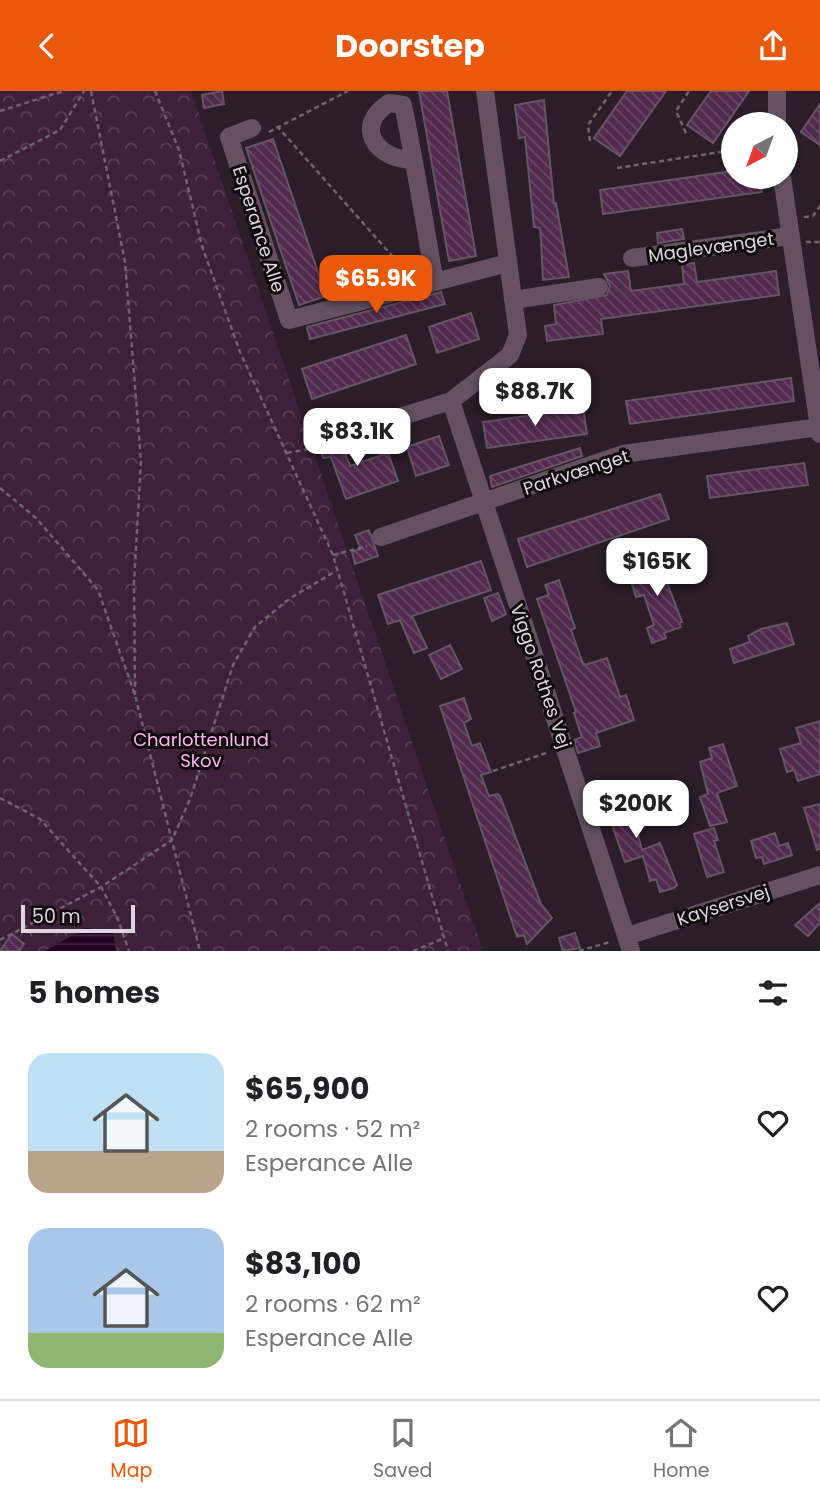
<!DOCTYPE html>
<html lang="en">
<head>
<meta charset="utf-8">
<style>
	body { margin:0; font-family:Poppins,sans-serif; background:#f2f2f2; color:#202124; height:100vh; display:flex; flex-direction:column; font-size:26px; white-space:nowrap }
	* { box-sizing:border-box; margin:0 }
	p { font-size:23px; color:#757577 }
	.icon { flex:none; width:38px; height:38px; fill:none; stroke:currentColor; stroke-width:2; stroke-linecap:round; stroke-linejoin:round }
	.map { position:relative; height:860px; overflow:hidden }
	.sheet { display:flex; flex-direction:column; background:#fff; flex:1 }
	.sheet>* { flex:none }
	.needle { width:46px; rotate:221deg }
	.buttons { position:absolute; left:721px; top:21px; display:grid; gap:14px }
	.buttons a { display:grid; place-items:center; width:77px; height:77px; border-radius:50%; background:#fff; box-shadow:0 2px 5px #0004; font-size:35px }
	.scale { position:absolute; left:21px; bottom:18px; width:114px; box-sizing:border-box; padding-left:7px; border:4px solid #dfd6de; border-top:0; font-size:19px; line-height:24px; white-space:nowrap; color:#dfd6de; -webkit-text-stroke:5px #100a0f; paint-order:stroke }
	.price { position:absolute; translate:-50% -60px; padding:0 16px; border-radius:14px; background:#fff; color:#222; font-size:23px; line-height:46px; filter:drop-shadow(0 2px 4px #0008) }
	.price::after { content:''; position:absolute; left:50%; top:42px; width:21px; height:16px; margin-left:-10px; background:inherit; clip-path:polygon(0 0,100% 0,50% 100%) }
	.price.active { background:#ea580c; color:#fff }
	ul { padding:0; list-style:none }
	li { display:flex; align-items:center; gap:21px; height:175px; padding:0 28px }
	li span { display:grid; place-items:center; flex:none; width:196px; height:140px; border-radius:21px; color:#555 }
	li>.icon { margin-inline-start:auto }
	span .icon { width:84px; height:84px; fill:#fffc; stroke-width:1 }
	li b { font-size:30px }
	h2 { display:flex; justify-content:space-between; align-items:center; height:84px; padding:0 28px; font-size:30px }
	header { display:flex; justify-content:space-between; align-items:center; height:91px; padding:0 28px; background:#ea580c; color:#fff; font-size:32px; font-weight:700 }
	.tab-bar { display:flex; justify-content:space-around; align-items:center; height:98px; border-top:2px solid #e0e0e0; background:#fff; font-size:19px; color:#757577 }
	.tab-bar a { display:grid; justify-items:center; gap:4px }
	.tab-bar .active { color:#ea580c }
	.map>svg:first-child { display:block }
	.forest { fill:url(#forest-crowns) }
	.water { fill:url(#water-rules) }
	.building { fill:url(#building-back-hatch); stroke:#655663; stroke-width:2 }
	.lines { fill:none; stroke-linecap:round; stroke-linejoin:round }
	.path { stroke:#6f636d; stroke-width:2.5; stroke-dasharray:5 3.5; stroke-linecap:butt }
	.minor { stroke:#655162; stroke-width:18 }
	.labels { text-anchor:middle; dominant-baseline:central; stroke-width:6; stroke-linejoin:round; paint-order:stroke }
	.street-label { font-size:18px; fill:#dfd6de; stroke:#100a0f }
	.park-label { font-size:18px; fill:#fbb6f3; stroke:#100a0f }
</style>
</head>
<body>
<header><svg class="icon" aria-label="back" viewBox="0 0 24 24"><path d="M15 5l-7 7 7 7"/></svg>Doorstep<svg class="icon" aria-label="share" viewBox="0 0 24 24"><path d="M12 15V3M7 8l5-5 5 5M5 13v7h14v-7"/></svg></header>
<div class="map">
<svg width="820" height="860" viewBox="0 0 820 860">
	<defs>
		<pattern id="forest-crowns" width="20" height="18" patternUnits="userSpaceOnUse" patternTransform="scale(1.75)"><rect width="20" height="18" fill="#3e203b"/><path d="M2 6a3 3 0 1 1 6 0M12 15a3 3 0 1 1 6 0" fill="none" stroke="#594057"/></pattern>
		<pattern id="water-rules" width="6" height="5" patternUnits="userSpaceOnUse" patternTransform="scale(1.75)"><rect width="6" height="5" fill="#240022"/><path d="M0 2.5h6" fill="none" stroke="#432442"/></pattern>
		<pattern id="building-back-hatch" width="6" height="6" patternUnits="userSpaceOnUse" patternTransform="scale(1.75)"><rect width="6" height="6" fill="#532a4f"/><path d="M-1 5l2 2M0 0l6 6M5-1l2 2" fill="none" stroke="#6b4868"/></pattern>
	</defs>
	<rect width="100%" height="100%" fill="#2b1d29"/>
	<path class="forest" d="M0 0H191L483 860H116L113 841 86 837 45 860H0Z"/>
	<path class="water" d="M86 837 113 841 116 860H45Z"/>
	<path class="building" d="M222 0 224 13 204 17 202 4Z
		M419 0H447L476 165 449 170Z
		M627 0H666L620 65 594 47Z
		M711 0H749L713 52 687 34Z
		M544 9 554 112H556L569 186 543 189 541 150 540 137 534 136 525 46 519 47 515 14Z
		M820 13V54L801 41Z
		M273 48 326 205 299 214 246 57Z
		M733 80V86H760L762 101 603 123 600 99Z
		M682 138 684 148 658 152 657 142Z
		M694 172 697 191 776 180 779 204 601 228 603 243 547 250 545 235 556 233 554 214 607 204 610 195 604 183 628 180 631 200 684 193 682 174Z
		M441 201 445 213 310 248 307 236Z
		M471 222 479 248 437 262 429 236Z
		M406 244 416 273 312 308 302 278Z
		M791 287 794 310 630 333 626 310Z
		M583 317 587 343 487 357 483 331Z
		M337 341 350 375 388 362 398 390 346 408 331 366 323 367 317 347Z
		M439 345 449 374 416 385 407 356Z
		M580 357 582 365 492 396 490 385Z
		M804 372 808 394 710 407 707 385Z
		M660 403 669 428 527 476 518 448Z
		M369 439 378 465 355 473 352 461 361 458 355 444Z
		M655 460 682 531 679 532 681 536 664 542 666 547 652 552 647 537 654 534 644 504 636 506 631 490 645 486 640 464Z
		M481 470 491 499 412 525 427 557 414 562 400 529 388 533 378 504Z
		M559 489 575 537 571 539 582 570 585 574 607 567 620 606 626 604 634 629 596 642 600 655 578 662 574 649 582 646 574 622 576 621 537 508 549 504 545 494Z
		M498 502 506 523 492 530 484 507Z
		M787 532 794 553 734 572 730 558 750 551 748 545 761 538Z
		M450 554 462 578 441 588 429 564Z
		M464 607 471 628 464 632 472 655 480 652 491 681 481 684 489 705 498 703 500 705 541 813 552 827 527 853 524 844 517 846 440 615Z
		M820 630V683L798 690 794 679 787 681 780 658 801 652 796 637Z
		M723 653 737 695 717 702 727 731 710 735 700 706 708 703 700 671 712 667 709 657Z
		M624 695 642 759 660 752 677 794 674 797 660 801 656 788 650 790 643 765 625 771 601 702Z
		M820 713V758L817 759 804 717Z
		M714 737 718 749 714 750 724 781 707 786 694 743Z
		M775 742 779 755 788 752 792 764 764 773 762 766 756 767 751 750Z
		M820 812V832L808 845 795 834Z
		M575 842 580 857 563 860 559 847Z
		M12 843 24 853 19 860H0Z"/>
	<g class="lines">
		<path class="path" d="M91 0 125 171 141 370 134 491 135 604
			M155 0 179 59 202 155 240 261 333 464 448 860
			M0 20 64 0
			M277 35 394 167 415 171
			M269 41 348 0
			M686 42 676 20 689 0
			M590 50 588 34 612 0
			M0 70 60 39 84 0
			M617 77 733 59
			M804 126 813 125 820 115
			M806 151H820
			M287 362 335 353
			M0 397 36 427 98 499 135 604 200 860
			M333 464 367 455
			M493 680 549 661
			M0 707 40 728 101 796 117 826 129 860
			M0 849 101 796 172 749 190 708 233 574 255 536 289 508 336 480
			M413 860 442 848
			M579 860 610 851"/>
		<path class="minor" d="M777 33V0
			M252 37 229 46 289 229 508 172
			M413 69C376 69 353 35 389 12L403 14C414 67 423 121 432 175L435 189
			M782 86 820 343
			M632 167 790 145
			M513 209 599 196
			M451 310 631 860
			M348 342 451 310 510 264 518 244 485 0
			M381 446 623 363 819 336
			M627 845 820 784"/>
	</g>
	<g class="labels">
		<g class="street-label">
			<text transform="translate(259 138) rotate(72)">Esperance Alle</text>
			<text transform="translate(711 156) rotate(-8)">Maglevænget</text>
			<text transform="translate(576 381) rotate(-18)">Parkvænget</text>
			<text transform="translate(541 585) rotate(71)">Viggo Rothes Vej</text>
			<text transform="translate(723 814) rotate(-18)">Kaysersvej</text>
		</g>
		<g class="park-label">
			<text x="201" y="648">Charlottenlund<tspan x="201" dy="21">Skov</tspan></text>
		</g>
	</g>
</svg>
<div class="buttons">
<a><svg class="needle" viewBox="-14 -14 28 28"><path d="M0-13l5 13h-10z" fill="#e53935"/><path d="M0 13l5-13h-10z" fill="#757577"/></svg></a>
</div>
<div class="scale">50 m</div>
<b class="price active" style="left:376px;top:224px">$65.9K</b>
<b class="price" style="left:535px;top:337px">$88.7K</b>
<b class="price" style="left:357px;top:377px">$83.1K</b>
<b class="price" style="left:657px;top:507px">$165K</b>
<b class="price" style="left:636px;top:749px">$200K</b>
</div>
<section class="sheet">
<h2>5 homes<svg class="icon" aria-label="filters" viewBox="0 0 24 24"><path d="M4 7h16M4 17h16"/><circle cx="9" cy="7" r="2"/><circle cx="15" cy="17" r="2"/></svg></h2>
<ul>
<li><span style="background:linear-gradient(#bfe0f5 70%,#b9a48a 0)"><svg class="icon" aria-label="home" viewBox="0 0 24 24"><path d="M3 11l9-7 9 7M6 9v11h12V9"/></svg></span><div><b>$65,900</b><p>2 rooms · 52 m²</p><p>Esperance Alle</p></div><svg class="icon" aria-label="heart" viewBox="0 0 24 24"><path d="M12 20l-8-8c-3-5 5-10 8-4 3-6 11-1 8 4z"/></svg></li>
<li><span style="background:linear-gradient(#a9c7e8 75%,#8fb573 0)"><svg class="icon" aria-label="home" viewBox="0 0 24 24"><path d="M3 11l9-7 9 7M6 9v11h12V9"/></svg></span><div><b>$83,100</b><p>2 rooms · 62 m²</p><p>Esperance Alle</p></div><svg class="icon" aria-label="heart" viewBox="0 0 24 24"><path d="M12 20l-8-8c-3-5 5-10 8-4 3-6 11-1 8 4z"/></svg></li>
</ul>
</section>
<nav class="tab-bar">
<a class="active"><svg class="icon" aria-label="map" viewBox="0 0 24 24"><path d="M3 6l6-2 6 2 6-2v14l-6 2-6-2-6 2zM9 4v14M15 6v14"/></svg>Map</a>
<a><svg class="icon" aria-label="saved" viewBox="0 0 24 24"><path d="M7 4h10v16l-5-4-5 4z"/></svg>Saved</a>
<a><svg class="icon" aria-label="home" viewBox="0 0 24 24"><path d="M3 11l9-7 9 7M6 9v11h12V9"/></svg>Home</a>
</nav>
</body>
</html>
